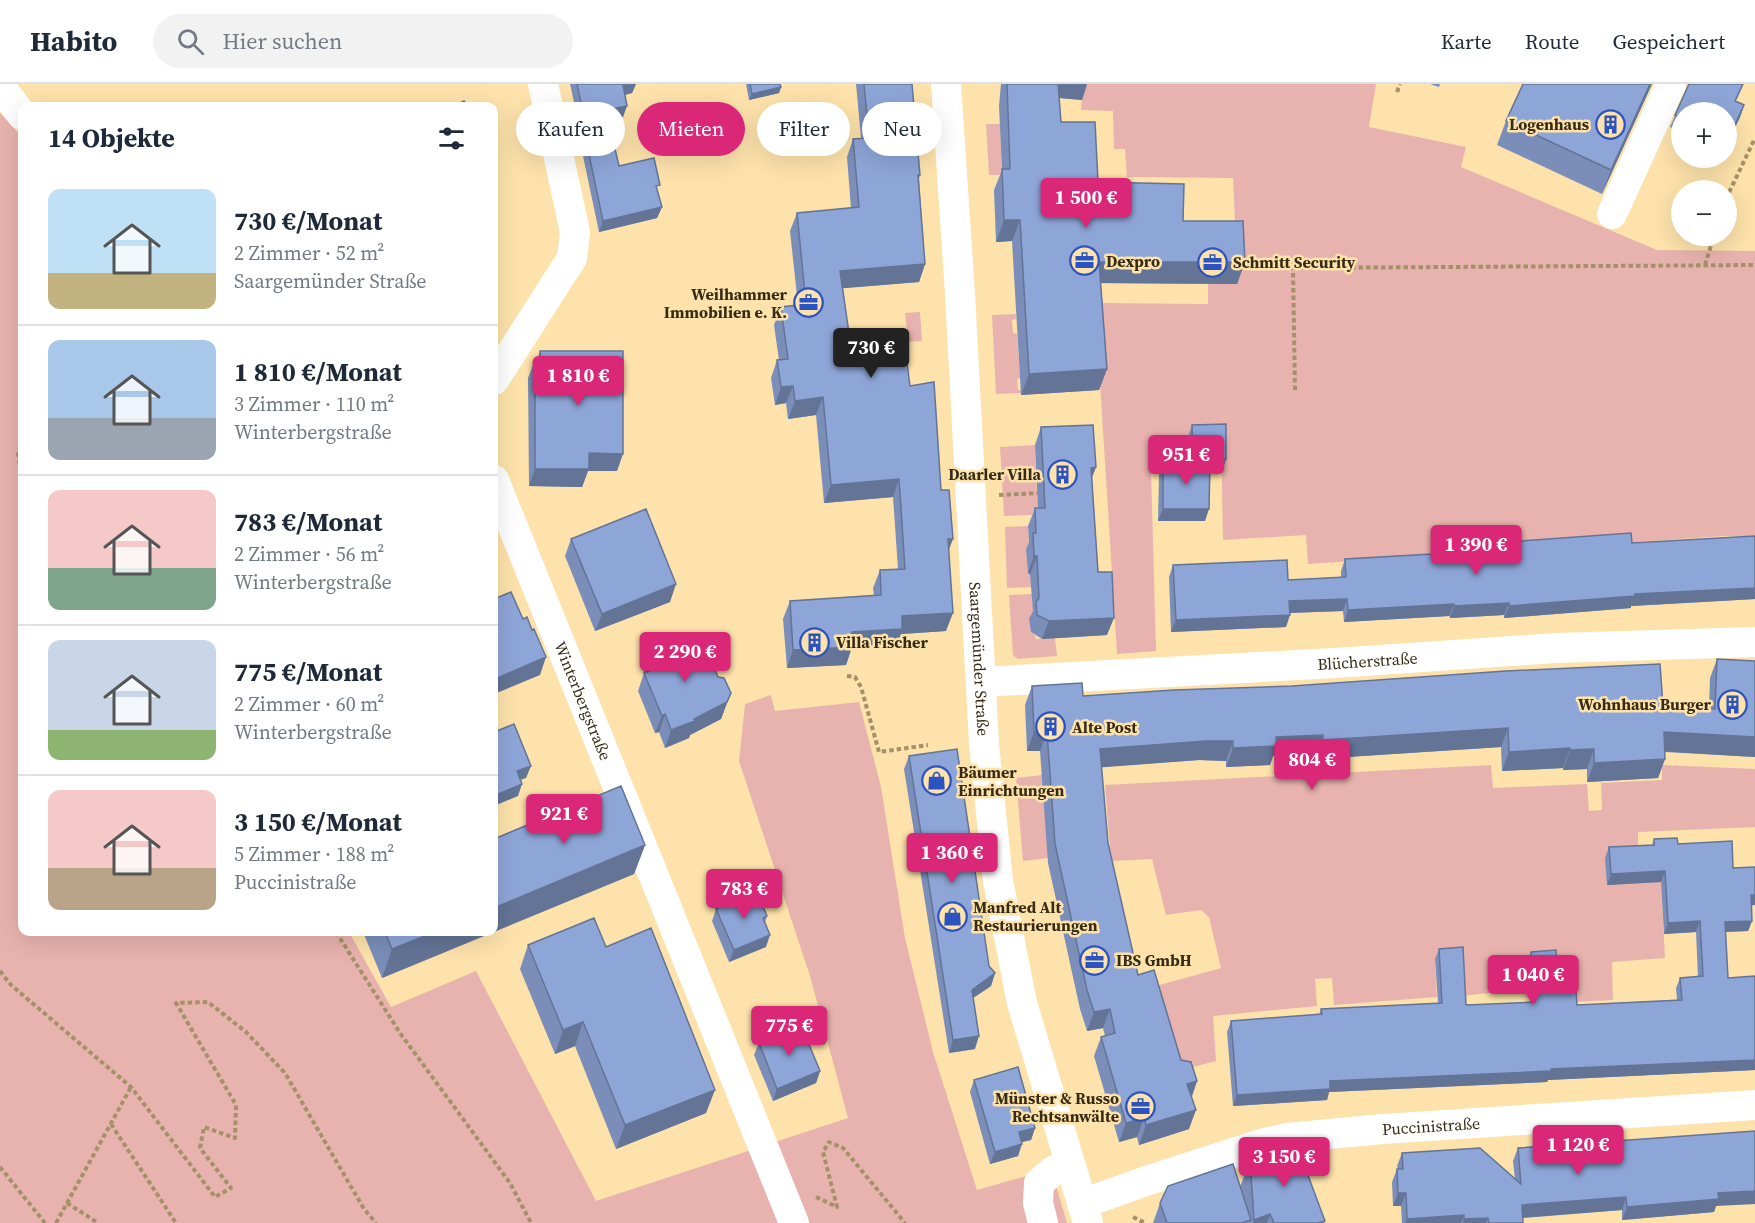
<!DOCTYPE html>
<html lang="de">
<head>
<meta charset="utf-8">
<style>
	body { margin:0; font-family:"Source Serif 4",serif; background:#f2f2f3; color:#1f2937; height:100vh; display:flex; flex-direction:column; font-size:22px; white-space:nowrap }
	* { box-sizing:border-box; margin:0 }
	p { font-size:20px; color:#747a83 }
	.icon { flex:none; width:33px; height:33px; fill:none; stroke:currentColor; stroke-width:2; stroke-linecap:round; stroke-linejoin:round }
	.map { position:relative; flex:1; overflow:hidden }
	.sheet { position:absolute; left:18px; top:18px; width:480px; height:834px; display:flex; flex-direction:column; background:#fff; border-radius:12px; box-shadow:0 6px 24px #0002 }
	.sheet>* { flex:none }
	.top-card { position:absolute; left:516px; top:18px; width:570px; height:54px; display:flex; gap:12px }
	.fabs { position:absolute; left:1671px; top:18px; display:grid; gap:12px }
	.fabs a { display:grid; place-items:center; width:66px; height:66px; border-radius:50%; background:#fff; box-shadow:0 6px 24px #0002; font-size:30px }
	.price { position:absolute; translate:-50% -51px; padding:0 14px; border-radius:6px; background:#db2777; color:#fff; font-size:20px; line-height:39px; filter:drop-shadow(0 2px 3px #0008) }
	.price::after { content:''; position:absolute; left:50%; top:36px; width:18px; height:14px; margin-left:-9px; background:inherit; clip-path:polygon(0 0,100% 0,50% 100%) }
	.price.on { background:#222; color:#fff }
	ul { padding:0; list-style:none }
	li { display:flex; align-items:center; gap:18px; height:150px; padding:0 30px }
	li+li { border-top:2px solid #e0e1e3 }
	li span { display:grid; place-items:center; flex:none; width:168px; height:120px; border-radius:12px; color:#555 }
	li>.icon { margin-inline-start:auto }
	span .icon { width:72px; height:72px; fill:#fffc; stroke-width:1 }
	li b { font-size:26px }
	h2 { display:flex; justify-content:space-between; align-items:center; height:72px; padding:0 30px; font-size:26px }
	.pill { padding:0 21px; border-radius:27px; background:#fff; box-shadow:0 6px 24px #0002; font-size:21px; line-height:54px }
	.pill.on { background:#db2777; color:#fff }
	header { display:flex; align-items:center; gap:36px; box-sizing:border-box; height:84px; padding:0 30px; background:#fff; border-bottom:2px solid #e0e1e3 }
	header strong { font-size:28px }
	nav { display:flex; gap:33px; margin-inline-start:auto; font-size:21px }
	.search { width:420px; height:54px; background:#f2f2f3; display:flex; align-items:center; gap:15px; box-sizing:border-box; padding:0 21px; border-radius:33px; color:#747a83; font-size:22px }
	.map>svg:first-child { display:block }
	.green { fill:#e8b3ae }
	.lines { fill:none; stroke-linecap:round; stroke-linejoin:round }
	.path { stroke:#a59169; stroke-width:4; stroke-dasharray:4.5 3; stroke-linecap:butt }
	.minor { stroke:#fff; stroke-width:30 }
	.wall { fill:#7a8eb9 }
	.shaded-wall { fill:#637496 }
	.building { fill:#8ea5d7; stroke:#637496; stroke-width:1.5 }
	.labels { text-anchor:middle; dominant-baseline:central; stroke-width:5; stroke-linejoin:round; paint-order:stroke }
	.poi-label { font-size:16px; font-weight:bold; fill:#362c16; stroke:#fde2ab; text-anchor:start }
	.street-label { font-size:16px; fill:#362c16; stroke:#fde2ab }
</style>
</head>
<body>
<header>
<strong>Habito</strong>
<div class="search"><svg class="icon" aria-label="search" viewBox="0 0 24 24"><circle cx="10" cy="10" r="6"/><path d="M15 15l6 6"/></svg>Hier suchen</div>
<nav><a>Karte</a><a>Route</a><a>Gespeichert</a></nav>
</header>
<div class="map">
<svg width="1755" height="1139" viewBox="0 0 1755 1139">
	<rect width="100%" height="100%" fill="#fde2ab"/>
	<path class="green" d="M1083 0H1376L1369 43 1466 63 1461 83 1657 166 1755 167V453L1725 452 1308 480 1306 451 1223 456 1221 353H1182V385L1151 386 1156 567 1117 570 1095 219 1208 220V199L1236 159 1233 94 1127 93 1125 65H1114L1113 27 1081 26Z
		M0 29 22 53V848H349L391 923 476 887 596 1117 848 1034 810 892 739 677 745 620 771 611 775 627 859 618 881 703 905 854 933 968 977 1106 1051 1085 1067 1139H0Z
		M986 40H1000L1002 91H989Z
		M920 228 922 257 908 258 905 229Z
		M1016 230V235L1012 236 1013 249 1017 250 1020 294 1017 295 1018 306H1021V309L996 310 992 231Z
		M1035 361 1037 413 1052 430 1004 432 1000 363Z
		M1028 442 1029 466 1026 467 1028 489 1030 490 1032 503 1007 504 1005 443Z
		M1032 510 1034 531 1031 548 1035 551 1036 555 1055 554 1057 572 1018 575 1013 571 1009 511Z
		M1491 681 1493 704 1587 700 1589 727 1602 726 1601 699 1662 696V681L1755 685V743L1638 748V772L1661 798 1665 874 1612 878 1613 916 1572 918 1527 879 1529 905 1461 912 1435 876 1437 913 1334 921 1332 894 1315 895 1317 922 1213 932 1216 977 1181 986 1156 902 1221 884 1209 833 1201 826 1166 831 1152 775 1111 777 1105 701Z
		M1042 691 1048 774 1023 777 1016 694Z"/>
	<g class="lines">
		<path class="path" d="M1397 8 1400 0
			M1726 115 1755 54
			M1705 181 1714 152
			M1295 306 1293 184 1755 181
			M22 354 18 370 22 394
			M999 411 1042 409
			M847 592 855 593 861 603 879 668 928 661
			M336 848 400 949 510 1099 531 1139
			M0 887 11 901 131 1003 215 1113 231 1104 200 1064 204 1043 235 1054 236 1021 176 919 208 918 246 948 285 989 364 1125 376 1139
			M111 1040 176 1139
			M0 1083 45 1139
			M816 1113 837 1123 823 1068 829 1058 843 1064 905 1139
			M67 1119 98 1139
			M1133 1133 1145 1139
			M56 1139 131 1003"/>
		<g class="minor">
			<path id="s1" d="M946 0 960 210 984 660 998 797 1022 919 1088 1139"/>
			<path d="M0 2 22 31"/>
			<path d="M1612 130 1671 0"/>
			<path d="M494 296 572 174 575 148 543 0"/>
			<path id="s2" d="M494 396 794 1139"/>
			<path id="s3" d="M981 598 1335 579 1556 564 1755 558"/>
			<path id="s4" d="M1082 1120 1146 1097 1261 1060 1287 1054 1383 1045 1755 1021"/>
			<path d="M1043 1139 1038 1119 1039 1099 1053 1087 1070 1081"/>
		</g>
	</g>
	<path class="wall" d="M570 0H636L632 9 625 11 623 33 608 36 619 82 658 107 662 123 657 134 599 148 583 72 585 68Z
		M746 0H780L781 3 779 9 749 16Z
		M856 0H912L920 91 919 95 925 180 919 198 843 204 853 277 910 302 941 406 949 465 946 547 901 550 896 563 851 566 846 581 787 584 783 535 790 517 874 512 873 504 880 486 898 485 893 413 824 419 816 331 788 335 786 319 775 321 771 294 777 276H779L774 241 781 223 798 221 790 147 797 129 851 124 847 73 853 55 861 54Z
		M1001 0H1087L1082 16 1059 14 1061 38 1098 98 1183 137 1245 178 1237 200 1101 199 1107 285 1099 306 1021 311 1012 157 996 158 994 106 1002 86 999 22Z
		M1430 0H1440L1439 3Z
		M1652 0 1602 110 1497 61 1506 37Z
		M1688 0H1743L1736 17 1744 21 1740 33 1726 62V28H1682V48L1670 43 1687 4Z
		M540 267 617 387H588L582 403 529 402 528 294 535 276H537Z
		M1192 341 1226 375 1222 387H1210L1205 437H1158L1159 391 1163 379H1188V353Z
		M1041 343 1096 383 1092 393 1098 488 1107 551 1042 555 1031 548 1029 535 1033 527 1030 490 1028 489 1026 466 1029 458 1028 442 1035 424H1038L1035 361Z
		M1755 452V515L1631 522V524L1504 534V531L1450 534 1449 532 1344 538 1343 527 1290 529 1286 543 1171 548 1169 493 1173 481 1288 496 1341 493V487L1345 475 1448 469 1450 464 1505 461 1506 459H1632Z
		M571 455 670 518 595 547 565 472Z
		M648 566 677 569 724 627 721 635 690 651 689 654 665 664 659 648 655 649 638 607 644 589 642 583Z
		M1717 575 1755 577V673L1665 668V675L1658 694 1587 698V685L1563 686V684L1502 687 1501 663 1316 675V670L1273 672 1270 681 1226 683V677L1199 676 1101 683 1108 759 1138 891 1181 976 1197 997 1192 1013 1189 1045 1139 1061 1137 1053 1119 1058 1094 972 1101 953 1105 952 1103 944 1087 947 1080 925 1048 779 1040 667H1027L1025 621 1032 602 1083 612 1663 622 1709 625 1710 594Z
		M909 672 989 882 995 889 991 902 973 914 975 965 949 969 904 685Z
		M1654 755 1678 760 1733 784 1752 821V837L1748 847 1725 848 1728 894 1755 892V986L1548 996 1547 998 1329 1008 1327 1016 1233 1022 1227 948 1231 937 1319 931 1321 925 1438 919 1435 875 1439 865 1466 921 1530 918 1527 879 1531 868 1557 882 1577 921 1677 916 1676 904 1680 894 1698 893 1696 848 1664 850 1661 798 1607 801 1605 774 1609 763 1652 761Z
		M645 761 634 790 382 894 363 848H494Z
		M726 818 767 832 765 839 766 863 729 878 712 837 716 825 725 821Z
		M528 861 606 863 706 1029 616 1065 575 962 555 970 520 885Z
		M759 959 820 987 816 999 773 1017 754 971Z
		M974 996 1035 1044 1031 1056 1021 1058 1018 1072 990 1080 970 1008Z
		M1518 1064 1716 1122 1714 1128 1622 1136V1126L1523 1134V1139H1402L1401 1122H1393L1392 1098 1397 1085H1398L1397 1082 1402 1069 1515 1095 1513 1077Z
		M1250 1076 1325 1137 1324 1139H1153L1160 1119 1240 1103Z"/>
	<path class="shaded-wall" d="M626 0H636L632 9 619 12 623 1Z
		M1054 0H1087L1082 16 1049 13Z
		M1650 0H1652L1602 110 1611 86Z
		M781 3 779 9 749 16 752 10Z
		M1744 21 1740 33 1726 62 1728 56Z
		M627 22 623 33 602 38 606 26Z
		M662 123 657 134 599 148 603 137Z
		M1004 136H1020L1012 157 996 158Z
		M1099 178H1245L1237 200 1091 199Z
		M925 180 919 198 834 205 840 187Z
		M1107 285 1099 306 1021 311 1029 290Z
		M793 302 786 319 775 321 781 303Z
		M823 313 816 331 788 335 795 317Z
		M589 369 623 370 617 387H588L582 403 529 402 535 385Z
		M1226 375 1222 387 1188 388 1193 376Z
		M1096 383 1089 401 1091 384Z
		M899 395 893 413 824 419 831 401Z
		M1163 425H1209L1205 437H1158Z
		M948 455H953L946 473Z
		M1034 472H1037L1030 490 1028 489Z
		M676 500 670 518 595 547 602 530Z
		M1755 504V515L1631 522V524L1504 534 1509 522 1635 510Z
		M1347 515 1343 527 1285 529 1289 517Z
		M1509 519 1504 531 1450 534 1454 522Z
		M1454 520 1449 532 1344 538 1348 526Z
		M953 529 946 547 901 550 896 563 851 566 846 581 787 584 793 566 902 532Z
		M1290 531 1286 543 1171 548 1176 536Z
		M1114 534 1107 551 1042 555 1049 537Z
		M546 573 540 591 494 610V600L495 595Z
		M731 609 721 635 690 651 689 654 665 664 671 646 694 635Z
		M665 630 659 648 655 649 662 632Z
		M1508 644 1501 663 1316 675 1323 656Z
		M1034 648H1047L1040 667H1027Z
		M1664 648 1755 653V673L1657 667Z
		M1323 651 1316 670 1273 672 1270 681 1226 683 1233 664 1276 653Z
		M1206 657H1233L1226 677 1199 676 1093 684 1100 665Z
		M1570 664 1563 684 1502 687 1509 668Z
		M1594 665 1587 685 1563 686 1570 666Z
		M1665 675 1658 694 1587 698 1594 679Z
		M531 682 526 694 512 699 517 687Z
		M522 700 518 712 494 722V712Z
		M645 761 634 790 382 894 392 865 435 848H494V824Z
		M1665 787 1661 798 1607 801 1611 790Z
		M1751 811H1755V821L1747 822Z
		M1700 837 1696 848 1664 850 1668 839Z
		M1752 837 1748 847 1721 848 1725 838Z
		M770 851 766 863 729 878 734 866Z
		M995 889 991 902 967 918 972 906Z
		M1110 925 1103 944 1087 947 1094 928Z
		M583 938 575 962 555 970 563 946Z
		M979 952 975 965 949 969 953 956Z
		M1755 976V986L1548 996 1547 998 1329 1008 1327 1016 1233 1022 1237 1011 1330 997 1551 985Z
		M820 987 816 999 773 1017 777 1005Z
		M1197 997 1190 1016 1187 1000Z
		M715 1006 706 1029 616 1065 625 1041Z
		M1196 1026 1189 1045 1139 1061 1146 1041Z
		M1144 1034 1137 1053 1119 1058 1126 1039Z
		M1035 1044 1031 1056 1014 1060 1019 1048Z
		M1022 1060 1018 1072 990 1080 995 1068Z
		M1755 1107V1120L1716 1122 1714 1128 1622 1136 1627 1123 1718 1109Z
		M1398 1109H1406L1401 1122H1393Z
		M1626 1113 1622 1126 1517 1134 1522 1121Z
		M1270 1130 1267 1139H1253L1254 1136Z
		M1464 1131 1461 1139H1405L1407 1135Z
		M1488 1134 1486 1139H1463L1464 1135Z"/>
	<path class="building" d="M577 0H626L623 1 627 22 606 26 619 82 654 74 660 101 656 102 662 123 603 137 587 61 590 60Z
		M750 0H780L781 3 752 10Z
		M864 0H912L920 91H918L925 180 840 187 853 277 906 271 910 302 934 298 941 406H949L953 455H948L953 529 902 532V545L852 548V563L793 566 790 517 881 511 880 486 905 485 899 395 831 401 823 313 795 317 793 302 781 303 777 276 788 275 781 223 806 220 797 129 859 123 853 55 869 54Z
		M1007 0H1058L1061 38H1095L1098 98 1184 100 1183 137H1243L1245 178H1099L1107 285 1029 290 1020 136H1004L1002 85H1010Z
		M1523 0H1650L1611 86 1506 37Z
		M1689 0H1743L1735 17 1744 21 1728 56 1726 55V28H1682V34L1675 31Z
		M464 17 467 22H454Z
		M540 267H623V370L589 369V385H535V276H540Z
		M1226 340V375L1193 376 1192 341Z
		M1093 341 1096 383 1091 384 1098 488H1112L1114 534 1049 537 1037 531 1036 518 1039 514 1037 472H1034L1033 449H1036L1035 424H1045L1041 343Z
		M1163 379H1210L1209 425H1163Z
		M646 425 676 500 602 530 571 455Z
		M1631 449 1632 459 1755 452V504L1635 510V512L1509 522V519L1454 522V520L1348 526 1347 515 1289 517 1290 531 1176 536 1173 481 1287 476 1288 496 1346 493 1345 475 1450 469V464L1506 461V459L1521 457Z
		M511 508 523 535 527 533 532 546 534 545 546 573 495 595 494 590V515Z
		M671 556 677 569 703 557 718 593 724 594 731 609 727 618 694 635 695 637 671 646 665 630 662 632 644 589 656 584 648 566Z
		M1717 575 1755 577V653L1664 648 1665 675 1594 679V665L1570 666V664L1509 668 1508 644 1323 656V651L1276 653 1277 662 1233 664V657H1206L1100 665 1108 759 1138 891 1154 886 1181 976 1191 978 1197 997 1187 1000 1196 1026 1146 1041 1144 1034 1126 1039 1101 953 1115 949 1110 925 1094 928 1087 906 1055 760 1047 648H1034L1032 602 1082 599 1083 612 1174 606 1292 602 1506 587 1660 580 1663 622 1715 625Z
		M494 636 497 647 514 640 531 682 517 687 522 700 494 712Z
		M957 665 989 882 995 889 972 906 979 952 953 956 909 672Z
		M621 702 645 761 494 824V755Z
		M1677 754 1678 760 1732 757 1733 784 1755 783V811H1751L1752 837 1725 838 1728 894 1755 892V976L1551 985V987L1330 997V1005L1237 1011 1231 937 1322 930 1321 925 1442 919 1439 865 1463 863 1466 921 1535 918 1531 868 1556 866 1557 882 1574 881 1577 921 1682 916 1680 894 1703 892 1700 837 1668 839 1665 787 1611 790 1609 763 1654 761V755Z
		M756 806 767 832 763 834 770 851 734 866 716 825 727 820 726 818Z
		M594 834 606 863 651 844 715 1006 625 1041 583 938 563 946 528 861Z
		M385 848H435L392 865Z
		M801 941 820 987 777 1005 759 959Z
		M1018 983 1035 1044 1019 1048 1022 1060 995 1068 974 996Z
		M1755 1047V1107L1718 1109 1719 1115 1627 1123 1626 1113 1522 1121 1523 1139H1489L1488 1134 1464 1135V1131L1407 1135 1406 1109H1398L1397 1085H1403L1402 1069 1480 1064 1521 1100 1518 1064Z
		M1296 1059 1325 1137 1318 1139H1274L1270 1130 1254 1136 1250 1076Z
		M1233 1080 1251 1136 1241 1139H1167L1160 1119 1168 1102Z"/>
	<defs>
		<symbol id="building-ring" viewBox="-11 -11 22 22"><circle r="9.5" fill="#fde2ab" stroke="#2c53c2" stroke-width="1.5"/><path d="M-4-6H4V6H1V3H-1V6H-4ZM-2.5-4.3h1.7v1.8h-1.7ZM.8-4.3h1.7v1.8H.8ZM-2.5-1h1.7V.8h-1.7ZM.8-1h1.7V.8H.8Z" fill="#2c53c2"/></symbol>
		<symbol id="office-ring" viewBox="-11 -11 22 22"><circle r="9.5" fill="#fde2ab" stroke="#2c53c2" stroke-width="1.5"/><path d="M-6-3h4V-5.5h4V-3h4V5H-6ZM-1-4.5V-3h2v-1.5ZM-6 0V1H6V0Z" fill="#2c53c2"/></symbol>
		<symbol id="shop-ring" viewBox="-11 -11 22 22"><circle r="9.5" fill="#fde2ab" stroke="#2c53c2" stroke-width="1.5"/><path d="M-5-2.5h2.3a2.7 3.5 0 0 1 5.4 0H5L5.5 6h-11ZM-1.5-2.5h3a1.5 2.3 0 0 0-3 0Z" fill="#2c53c2"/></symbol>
	</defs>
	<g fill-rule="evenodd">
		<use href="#building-ring" x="1594" y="24" width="33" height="33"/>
		<use href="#office-ring" x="1068" y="160" width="33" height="33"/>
		<use href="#office-ring" x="1196" y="162" width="33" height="33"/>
		<use href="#office-ring" x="792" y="202" width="33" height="33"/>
		<use href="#building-ring" x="1046" y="374" width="33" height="33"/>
		<use href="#building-ring" x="798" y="542" width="33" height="33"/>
		<use href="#building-ring" x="1716" y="604" width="33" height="33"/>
		<use href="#building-ring" x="1034" y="626" width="33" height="33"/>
		<use href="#shop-ring" x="920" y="680" width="33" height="33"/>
		<use href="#shop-ring" x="936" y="816" width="33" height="33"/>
		<use href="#office-ring" x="1078" y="860" width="33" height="33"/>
		<use href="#office-ring" x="1124" y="1006" width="33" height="33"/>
	</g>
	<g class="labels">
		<g class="poi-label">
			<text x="1589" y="40" text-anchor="end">Logenhaus</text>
			<text x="1106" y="177">Dexpro</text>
			<text x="1233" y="178">Schmitt Security</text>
			<text x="787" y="210" text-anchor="end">Weilhammer<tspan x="787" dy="18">Immobilien e. K.</tspan></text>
			<text x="1041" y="390" text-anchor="end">Daarler Villa</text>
			<text x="836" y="558">Villa Fischer</text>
			<text x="1711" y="620" text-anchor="end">Wohnhaus Burger</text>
			<text x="1072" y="643">Alte Post</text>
			<text x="958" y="688">Bäumer<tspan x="958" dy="18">Einrichtungen</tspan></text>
			<text x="973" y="823">Manfred Alt<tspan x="973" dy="18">Restaurierungen</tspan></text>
			<text x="1116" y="876">IBS GmbH</text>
			<text x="1119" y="1014" text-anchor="end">Münster &amp; Russo<tspan x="1119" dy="18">Rechtsanwälte</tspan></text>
		</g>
		<g class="street-label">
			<text stroke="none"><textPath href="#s1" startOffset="576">Saargemünder Straße</textPath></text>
			<text stroke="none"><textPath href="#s3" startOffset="387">Blücherstraße</textPath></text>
			<text stroke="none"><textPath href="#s2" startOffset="238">Winterbergstraße</textPath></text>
			<text stroke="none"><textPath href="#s4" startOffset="360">Puccinistraße</textPath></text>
		</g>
	</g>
</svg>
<div class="fabs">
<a>+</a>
<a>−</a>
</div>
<b class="price" style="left:1086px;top:145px">1 500 €</b>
<b class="price on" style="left:871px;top:295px">730 €</b>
<b class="price" style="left:578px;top:323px">1 810 €</b>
<b class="price" style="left:1186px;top:402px">951 €</b>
<b class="price" style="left:1476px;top:492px">1 390 €</b>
<b class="price" style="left:685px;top:599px">2 290 €</b>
<b class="price" style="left:1312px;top:707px">804 €</b>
<b class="price" style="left:564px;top:761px">921 €</b>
<b class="price" style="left:952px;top:800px">1 360 €</b>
<b class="price" style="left:744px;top:836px">783 €</b>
<b class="price" style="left:1533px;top:922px">1 040 €</b>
<b class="price" style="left:789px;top:973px">775 €</b>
<b class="price" style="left:1578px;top:1092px">1 120 €</b>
<b class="price" style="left:1284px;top:1104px">3 150 €</b>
<div class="top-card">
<a class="pill">Kaufen</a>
<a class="pill on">Mieten</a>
<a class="pill">Filter</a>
<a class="pill">Neu</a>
</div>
<section class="sheet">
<h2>14 Objekte<svg class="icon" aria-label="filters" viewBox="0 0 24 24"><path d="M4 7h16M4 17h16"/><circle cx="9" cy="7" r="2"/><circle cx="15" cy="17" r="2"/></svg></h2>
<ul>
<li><span style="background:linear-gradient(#bfe0f5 70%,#c2b280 0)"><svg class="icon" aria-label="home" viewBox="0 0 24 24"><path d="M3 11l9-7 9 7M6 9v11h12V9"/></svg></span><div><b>730 €/Monat</b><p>2 Zimmer · 52 m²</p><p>Saargemünder Straße</p></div></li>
<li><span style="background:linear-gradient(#a9c7e8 65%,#9aa5b1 0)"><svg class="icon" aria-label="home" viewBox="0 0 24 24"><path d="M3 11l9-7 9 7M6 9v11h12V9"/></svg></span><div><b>1 810 €/Monat</b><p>3 Zimmer · 110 m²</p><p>Winterbergstraße</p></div></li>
<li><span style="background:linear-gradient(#f6c9c9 65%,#7fa58c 0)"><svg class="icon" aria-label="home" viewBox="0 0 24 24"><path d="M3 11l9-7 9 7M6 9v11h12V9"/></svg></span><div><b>783 €/Monat</b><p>2 Zimmer · 56 m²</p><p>Winterbergstraße</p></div></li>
<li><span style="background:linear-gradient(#c9d6e8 75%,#8fb573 0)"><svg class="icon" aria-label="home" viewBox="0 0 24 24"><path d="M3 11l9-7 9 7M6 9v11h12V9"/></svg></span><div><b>775 €/Monat</b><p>2 Zimmer · 60 m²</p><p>Winterbergstraße</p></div></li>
<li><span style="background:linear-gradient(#f6c9c9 65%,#b9a48a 0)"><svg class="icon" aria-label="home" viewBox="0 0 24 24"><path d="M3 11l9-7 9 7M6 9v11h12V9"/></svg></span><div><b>3 150 €/Monat</b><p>5 Zimmer · 188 m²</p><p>Puccinistraße</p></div></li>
</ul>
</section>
</div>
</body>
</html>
